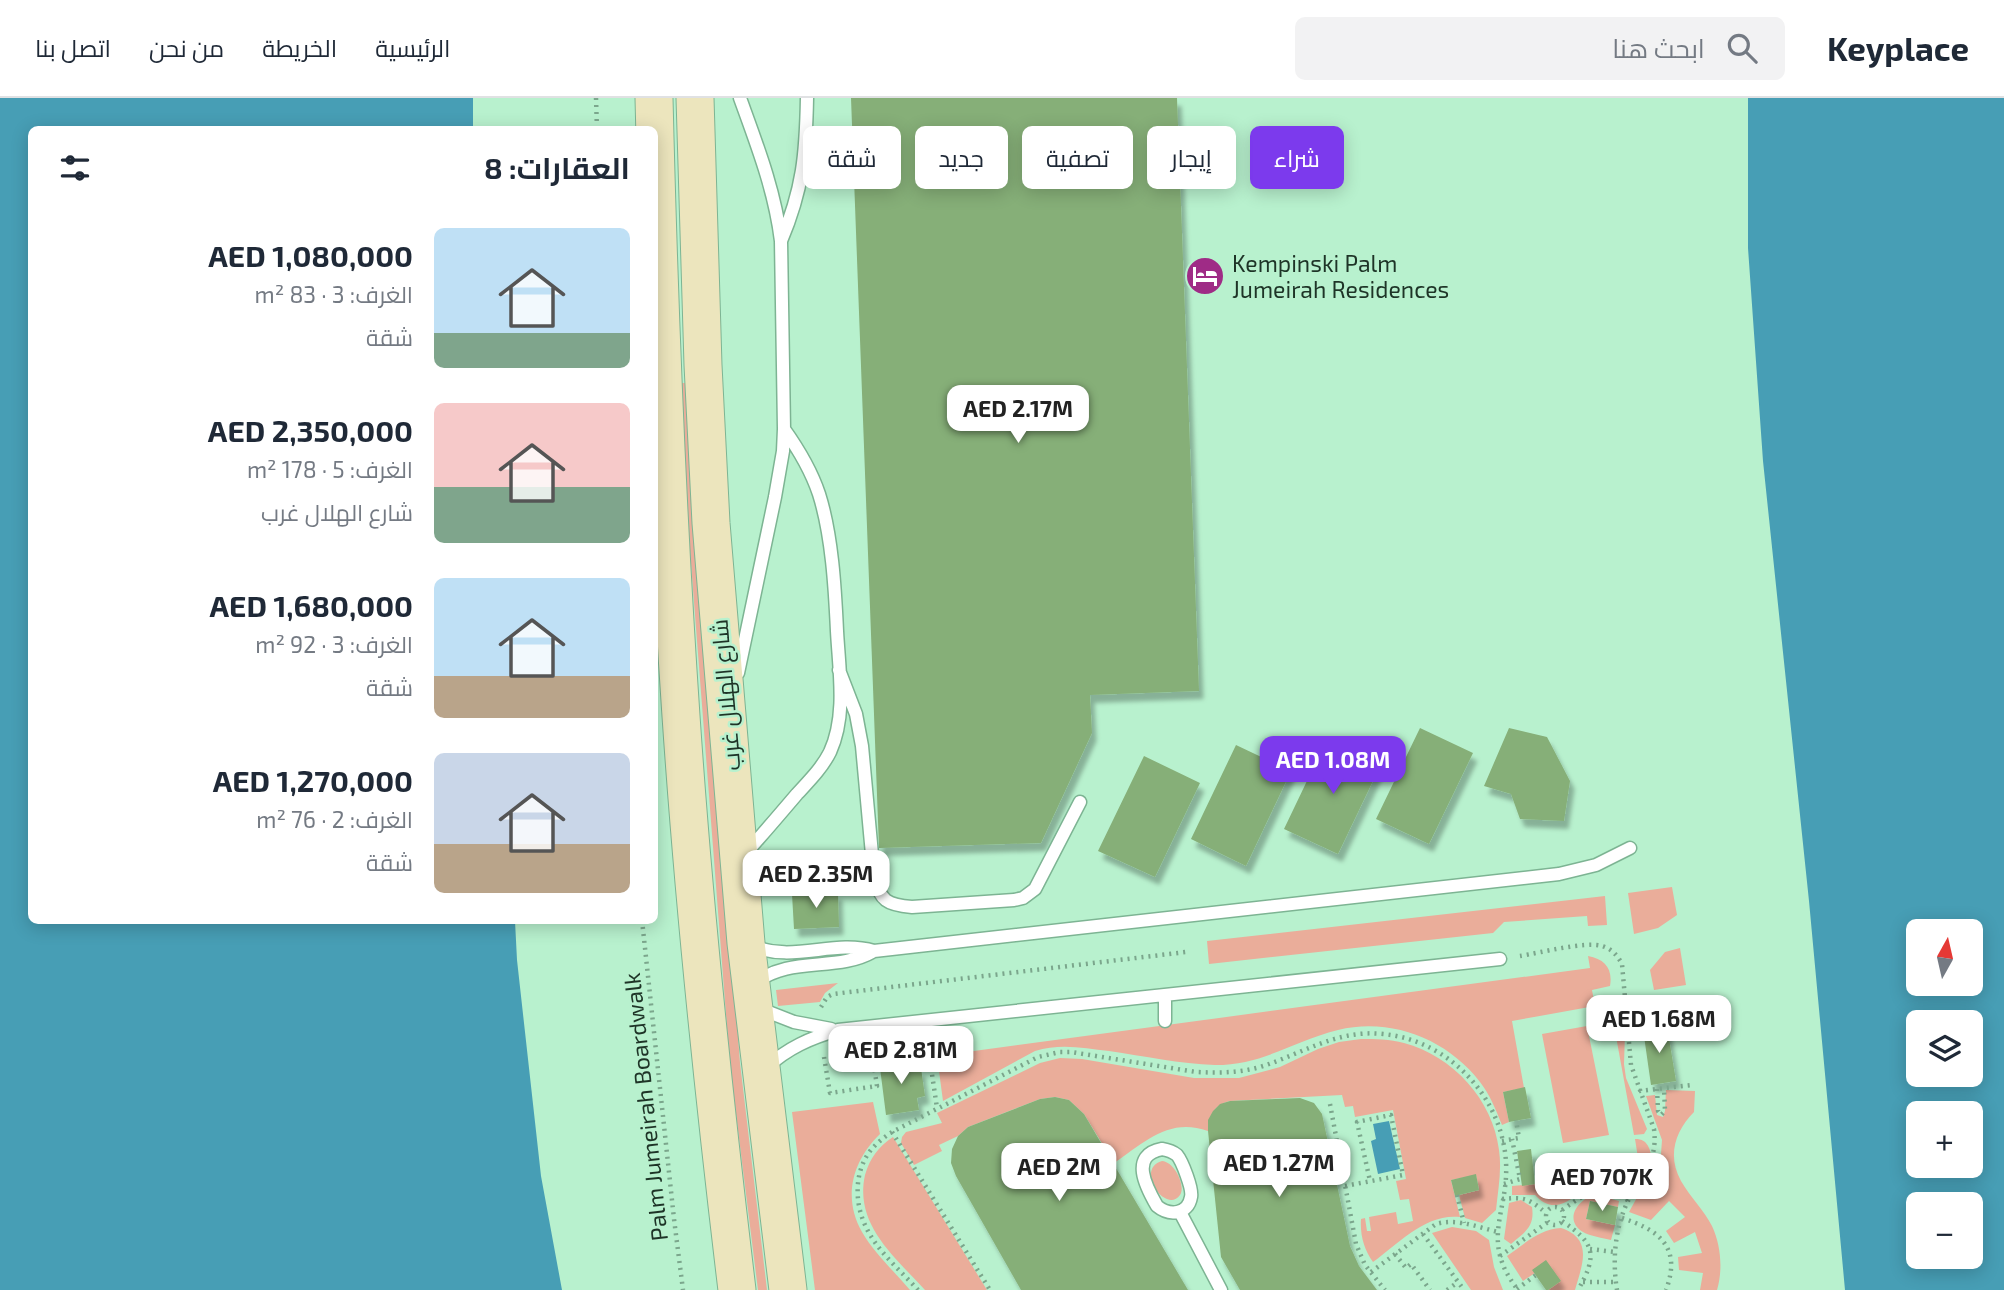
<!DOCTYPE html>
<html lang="ar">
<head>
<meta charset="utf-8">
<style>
	body { margin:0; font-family:"Exo 2",Cairo,sans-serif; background:#f2f2f3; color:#1f2937; direction:rtl; height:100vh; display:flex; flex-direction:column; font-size:26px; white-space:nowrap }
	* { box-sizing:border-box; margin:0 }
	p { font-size:23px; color:#747a83 }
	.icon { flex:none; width:38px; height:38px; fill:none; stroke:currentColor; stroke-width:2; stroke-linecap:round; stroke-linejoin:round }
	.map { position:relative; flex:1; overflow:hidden; direction:ltr }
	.side { position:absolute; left:28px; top:28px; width:630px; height:798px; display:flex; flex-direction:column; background:#fff; border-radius:10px; box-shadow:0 4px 18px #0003; direction:rtl }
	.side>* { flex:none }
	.hud { position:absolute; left:679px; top:28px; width:665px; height:63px; direction:rtl; display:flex; gap:14px }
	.needle { width:46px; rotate:8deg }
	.buttons { position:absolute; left:1906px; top:821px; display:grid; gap:14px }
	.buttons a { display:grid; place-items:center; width:77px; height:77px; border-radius:10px; background:#fff; box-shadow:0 4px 18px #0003; font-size:35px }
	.price { position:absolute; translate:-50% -60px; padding:0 16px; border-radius:14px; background:#fff; color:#222; font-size:23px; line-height:46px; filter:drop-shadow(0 2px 4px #0008) }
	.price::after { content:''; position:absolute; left:50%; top:42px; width:21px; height:16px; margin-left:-10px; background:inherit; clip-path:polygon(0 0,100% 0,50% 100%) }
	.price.selected { background:#7c3aed; color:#fff }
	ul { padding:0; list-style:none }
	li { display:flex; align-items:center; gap:21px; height:175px; padding:0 28px }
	li span { display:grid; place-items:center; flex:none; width:196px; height:140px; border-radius:10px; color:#555 }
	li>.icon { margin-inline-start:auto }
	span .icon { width:84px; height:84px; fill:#fffc; stroke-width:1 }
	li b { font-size:30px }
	h2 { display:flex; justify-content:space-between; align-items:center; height:84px; padding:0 28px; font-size:30px }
	.tag { padding:0 24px; border-radius:10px; background:#fff; box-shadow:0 4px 18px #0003; font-size:24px; line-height:63px }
	.tag.selected { background:#7c3aed; color:#fff }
	header { display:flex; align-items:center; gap:42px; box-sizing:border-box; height:98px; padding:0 35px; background:#fff; border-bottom:2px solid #e0e1e3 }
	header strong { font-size:33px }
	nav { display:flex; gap:38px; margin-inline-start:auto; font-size:24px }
	.search { width:490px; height:63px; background:#f2f2f3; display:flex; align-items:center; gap:18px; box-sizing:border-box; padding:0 24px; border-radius:10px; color:#747a83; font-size:26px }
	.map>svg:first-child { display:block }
	.green { fill:#eaad9a }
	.water { fill:#479eb5; fill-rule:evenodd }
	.building { fill:#86af78; filter:url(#shadow) }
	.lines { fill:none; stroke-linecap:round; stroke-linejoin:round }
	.lane-casing { stroke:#7db493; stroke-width:15 }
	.secondary-casing { stroke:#7db493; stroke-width:39 }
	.path { stroke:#7ba68c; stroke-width:4.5; stroke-dasharray:2 5; stroke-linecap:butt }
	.lane { stroke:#fff; stroke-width:12 }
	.secondary { stroke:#ece5bd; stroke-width:37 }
	.labels { text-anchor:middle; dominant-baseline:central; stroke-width:5; stroke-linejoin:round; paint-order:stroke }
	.poi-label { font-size:23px; fill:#1e3427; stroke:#b8f1ce; text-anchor:start }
	.street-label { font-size:23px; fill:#1e3427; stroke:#b8f1ce }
</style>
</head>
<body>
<header>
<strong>Keyplace</strong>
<div class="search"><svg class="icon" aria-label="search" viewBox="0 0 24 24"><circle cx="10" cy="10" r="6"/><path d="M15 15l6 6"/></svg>ابحث هنا</div>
<nav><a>الرئيسية</a><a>الخريطة</a><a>من نحن</a><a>اتصل بنا</a></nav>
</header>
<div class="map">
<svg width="2004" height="1192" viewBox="0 0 2004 1192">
	<defs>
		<filter id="shadow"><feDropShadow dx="4.5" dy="8" stdDeviation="2" flood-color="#0004"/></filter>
	</defs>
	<rect width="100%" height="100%" fill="#b8f1ce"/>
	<path class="green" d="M677 285H688L740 965 767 1192H758L730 968Z
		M1672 789 1677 817 1658 830 1634 836 1628 795Z
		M1605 798 1607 827 1588 828 1587 818 1504 824 1493 835 1209 866 1207 843Z
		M1680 850 1686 887 1654 892 1650 872 1665 854Z
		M1588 858C1605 861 1613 871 1610 888L1592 892 1595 908 1512 923 1524 990 1503 994 1509 1024 1502 1027C1496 1012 1490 997 1480 984 1447 941 1391 919 1338 932 1293 943 1264 967 1215 967 1180 966 1144 958 1109 953 1084 950 1060 945 1035 953L943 1003 937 958 1590 870Z
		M838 885 825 895 820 904 778 908 776 892Z
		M1611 911 1625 935 1624 966 1626 980 1647 1031 1644 1036 1634 1037Z
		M1587 928 1609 1037 1563 1045 1542 936Z
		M1361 941C1375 941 1390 941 1404 945 1453 958 1493 1002 1499 1052 1502 1072 1498 1092 1496 1112L1482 1125 1465 1120 1459 1097 1479 1092 1476 1077 1451 1082 1460 1119C1426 1115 1399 1145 1373 1164 1364 1151 1360 1138 1361 1121L1365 1120 1367 1133H1371L1369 1119 1396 1114 1398 1126 1413 1123 1409 1101 1400 1102 1396 1083 1406 1081 1393 1012 1355 1019 1353 1008 1345 1009 1342 997 1230 1003C1214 1007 1209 1017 1208 1033 1169 1019 1145 1044 1114 1065L1084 1016 1069 1002 1055 999 1040 1001 968 1029 958 1038 939 1047 942 1053 914 1067 901 1045 902 1039 906 1034 942 1025 937 1015 1040 965 1060 960 1082 961 1194 980H1239L1280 969 1318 951 1339 944Z
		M866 946 869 970 838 973 835 949Z
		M1666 992 1695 993 1694 1014C1675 1033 1667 1058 1681 1083 1690 1099 1704 1112 1712 1128 1721 1147 1723 1172 1717 1192H1700L1703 1175 1679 1172 1678 1159 1702 1155 1695 1134 1674 1145 1666 1133 1685 1119 1669 1103 1651 1122 1629 1114 1661 1056 1662 1042 1646 998 1655 997 1657 1017 1663 1019 1665 1013Z
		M873 1004 880 1036C853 1062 842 1099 862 1134 874 1155 894 1173 910 1192H815L792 1014Z
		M893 1039 987 1192H925C895 1159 854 1127 865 1077 870 1060 878 1049 893 1039Z
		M1635 1041C1642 1041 1646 1043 1649 1050 1656 1065 1639 1068 1632 1078 1629 1083 1627 1089 1625 1095 1616 1092 1607 1088 1597 1089 1574 1093 1558 1122 1535 1097H1512V1088L1535 1086V1080L1638 1060Z
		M1162 1063C1175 1064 1186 1088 1180 1097 1166 1117 1134 1071 1162 1063Z
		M1596 1097 1619 1103 1618 1109 1590 1103 1586 1121 1615 1127 1611 1142C1603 1140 1590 1138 1583 1134 1563 1122 1578 1100 1596 1097Z
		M1521 1102 1532 1109C1535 1129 1525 1134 1511 1146L1504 1141 1509 1105Z
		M1452 1129 1476 1133 1489 1142 1494 1169 1503 1192H1471L1432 1135Z
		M1561 1130C1594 1141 1582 1167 1575 1192H1548L1560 1183 1532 1172 1535 1175 1523 1183 1507 1158C1524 1146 1540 1131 1561 1130Z"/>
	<path class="water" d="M0 0H473V31L32 32V822L515 823 517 862 541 1078 562 1192H0Z
		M1748 0H2004V1192H1845L1809 803 1763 363 1748 150ZM1918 833H1970V886H1918ZM1970 924V976H1918V924ZM1918 1015H1970V1068H1918ZM1918 1106H1970V1158H1918Z
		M1389 1023 1400 1071 1378 1076 1371 1043 1376 1041 1373 1026Z"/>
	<path class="building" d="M851 0H1177L1199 593 1090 597 1092 635 1041 745 879 750Z
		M1420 630 1473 655 1429 746 1376 721Z
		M1509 630 1547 639 1570 683 1564 723 1520 721 1511 696 1484 688Z
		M1328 639 1382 664 1338 756 1284 731Z
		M1236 647 1291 673 1246 768 1191 741Z
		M1144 658 1200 685 1155 779 1098 753Z
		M838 794 839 829 794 831 792 796Z
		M1667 928 1676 983 1651 987 1643 931Z
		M902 959 903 972 921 970 925 998 917 1000 919 1012 886 1017 879 962Z
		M1525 989 1531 1020 1509 1024 1503 994Z
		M1055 999 1069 1002 1084 1016 1188 1192H1021L956 1078 951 1065 952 1051 958 1038 968 1029 1040 1001Z
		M1300 1000 1314 1005 1322 1016 1350 1148 1359 1168 1377 1192H1240L1221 1159 1208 1033V1022L1213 1013 1220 1006 1230 1003Z
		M1531 1051 1535 1086 1522 1088 1517 1053Z
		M1476 1076 1479 1092 1455 1098 1451 1082Z
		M1590 1103 1618 1109 1615 1127 1586 1121Z
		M1546 1162 1561 1183 1548 1192H1546L1532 1172Z"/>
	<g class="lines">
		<defs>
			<path id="lane" d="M781 143C803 91 806 56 807 0
				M839 572 856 616 862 648 874 778C880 803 887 807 912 809L1014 802 1023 800 1035 791 1080 704
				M738 575 775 399 783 353 784 331 781 143C775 93 757 47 740 0
				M745 756C763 736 780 716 797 696 809 683 822 670 830 654 847 617 839 572 837 533 835 490 832 437 819 396 811 372 799 352 784 331
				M750 847C793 866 832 841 874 853L1559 776 1596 767 1630 750
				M755 885C792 857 836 875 874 853
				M758 910 794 924 831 931
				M1165 923V897
				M767 969C788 950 810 940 838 932L1500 861
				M1162 1051C1168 1052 1172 1053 1177 1057 1182 1063 1193 1091 1191 1099 1188 1117 1169 1118 1157 1108 1146 1089 1129 1057 1162 1051Z
				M1180 1114 1221 1192"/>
			<path id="secondary" d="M654 0C659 206 667 412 681 618 694 810 714 1001 737 1192
				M695 0 703 267 711 425 746 845 788 1192"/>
		</defs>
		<use href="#lane" class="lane-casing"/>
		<use href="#secondary" class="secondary-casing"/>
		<path class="path" d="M596 0 597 32
			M642 822 674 1121 683 1192
			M1520 858C1539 855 1586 843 1602 848 1612 851 1617 857 1622 866L1631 967 1654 1031C1658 1064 1642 1075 1629 1101 1615 1128 1612 1162 1617 1192
			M821 909 827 899 833 896 1186 854
			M929 956 937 1010
			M824 959 830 995 877 988 871 948
			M1657 991 1658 1013 1661 1017 1665 1013 1664 990
			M1639 993 1692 987
			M1330 1006 1356 1146 1365 1167 1385 1192
			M892 1034 990 1192
			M1502 1043 1519 1040 1516 1022
			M1504 1086 1520 1081 1512 1041
			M1345 1088 1403 1077 1391 1017 1357 1024 1370 1083
			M1457 1097 1464 1125
			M1502 1101C1525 1099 1528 1100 1546 1115
			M1546 1118a9 9 0 1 1 18 0a9 9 0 1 1-18 0Z
			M1562 1112C1591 1092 1595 1088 1628 1102
			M1622 1120C1659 1132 1682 1149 1666 1192
			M1562 1123C1595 1145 1598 1157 1578 1192
			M1423 1136 1464 1192
			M1590 1151 1615 1154
			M1395 1156 1406 1170 1411 1166 1430 1192
			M1500 1158 1548 1124
			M1371 1174 1436 1126C1457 1120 1477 1129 1498 1134
			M1583 1184H1616
			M1517 1191 1536 1177
			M918 1192C901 1173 877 1153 866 1129 855 1107 854 1077 868 1056 874 1047 883 1040 892 1034L1038 959 1060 954H1071L1196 974C1218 975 1239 975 1260 969 1302 956 1337 931 1383 936 1448 942 1502 998 1506 1064 1509 1115 1479 1142 1518 1192
			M1447 1192 1458 1184"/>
		<use href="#lane" class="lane"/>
		<use href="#secondary" class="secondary"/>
	</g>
	<defs>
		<symbol id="hotel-disc" viewBox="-11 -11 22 22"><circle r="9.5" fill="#9f2b86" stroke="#b8f1ce"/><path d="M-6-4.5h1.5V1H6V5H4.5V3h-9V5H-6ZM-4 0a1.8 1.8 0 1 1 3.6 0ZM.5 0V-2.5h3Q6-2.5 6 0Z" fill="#fff"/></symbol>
	</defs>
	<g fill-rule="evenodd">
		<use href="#hotel-disc" x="1183" y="156" width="44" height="44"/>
	</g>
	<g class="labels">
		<g class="poi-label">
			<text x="1232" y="165">Kempinski Palm<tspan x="1232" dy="26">Jumeirah Residences</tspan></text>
		</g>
		<g class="street-label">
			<text transform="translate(725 597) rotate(-95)">شارع الهلال غرب</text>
			<text transform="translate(645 1009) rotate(-96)">Palm Jumeirah Boardwalk</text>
		</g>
	</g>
</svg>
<div class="buttons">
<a><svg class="needle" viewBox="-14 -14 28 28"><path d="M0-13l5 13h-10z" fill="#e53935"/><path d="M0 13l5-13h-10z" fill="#747a83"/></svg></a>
<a><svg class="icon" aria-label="layers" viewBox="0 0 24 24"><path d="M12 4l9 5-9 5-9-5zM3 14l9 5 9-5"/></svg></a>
<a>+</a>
<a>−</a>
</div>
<b class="price" style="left:1018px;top:347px">AED 2.17M</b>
<b class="price selected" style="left:1333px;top:698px">AED 1.08M</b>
<b class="price" style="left:816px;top:812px">AED 2.35M</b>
<b class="price" style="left:1659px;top:957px">AED 1.68M</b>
<b class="price" style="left:901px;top:988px">AED 2.81M</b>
<b class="price" style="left:1279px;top:1101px">AED 1.27M</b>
<b class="price" style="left:1059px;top:1105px">AED 2M</b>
<b class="price" style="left:1602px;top:1115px">AED 707K</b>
<div class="hud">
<a class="tag selected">شراء</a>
<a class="tag">إيجار</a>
<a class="tag">تصفية</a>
<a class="tag">جديد</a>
<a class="tag">شقة</a>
</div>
<section class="side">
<h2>العقارات: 8<svg class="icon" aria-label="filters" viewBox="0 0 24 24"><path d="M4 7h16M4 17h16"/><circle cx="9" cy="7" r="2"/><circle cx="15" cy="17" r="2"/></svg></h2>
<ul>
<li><span style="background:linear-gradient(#bfe0f5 75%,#7fa58c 0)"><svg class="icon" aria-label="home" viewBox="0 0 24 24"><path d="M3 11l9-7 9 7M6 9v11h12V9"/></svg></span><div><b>AED 1,080,000</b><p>الغرف: 3 · 83 m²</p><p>شقة</p></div></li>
<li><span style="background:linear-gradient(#f6c9c9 60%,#7fa58c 0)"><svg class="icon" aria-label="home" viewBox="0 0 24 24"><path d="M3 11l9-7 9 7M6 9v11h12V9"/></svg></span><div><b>AED 2,350,000</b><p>الغرف: 5 · 178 m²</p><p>شارع الهلال غرب</p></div></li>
<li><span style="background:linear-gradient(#bfe0f5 70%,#b9a48a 0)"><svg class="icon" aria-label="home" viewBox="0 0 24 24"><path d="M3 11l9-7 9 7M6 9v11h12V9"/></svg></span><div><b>AED 1,680,000</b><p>الغرف: 3 · 92 m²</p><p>شقة</p></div></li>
<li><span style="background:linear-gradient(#c9d6e8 65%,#b9a48a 0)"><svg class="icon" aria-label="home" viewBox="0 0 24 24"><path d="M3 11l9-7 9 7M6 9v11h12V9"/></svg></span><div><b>AED 1,270,000</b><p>الغرف: 2 · 76 m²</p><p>شقة</p></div></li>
</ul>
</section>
</div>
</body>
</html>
